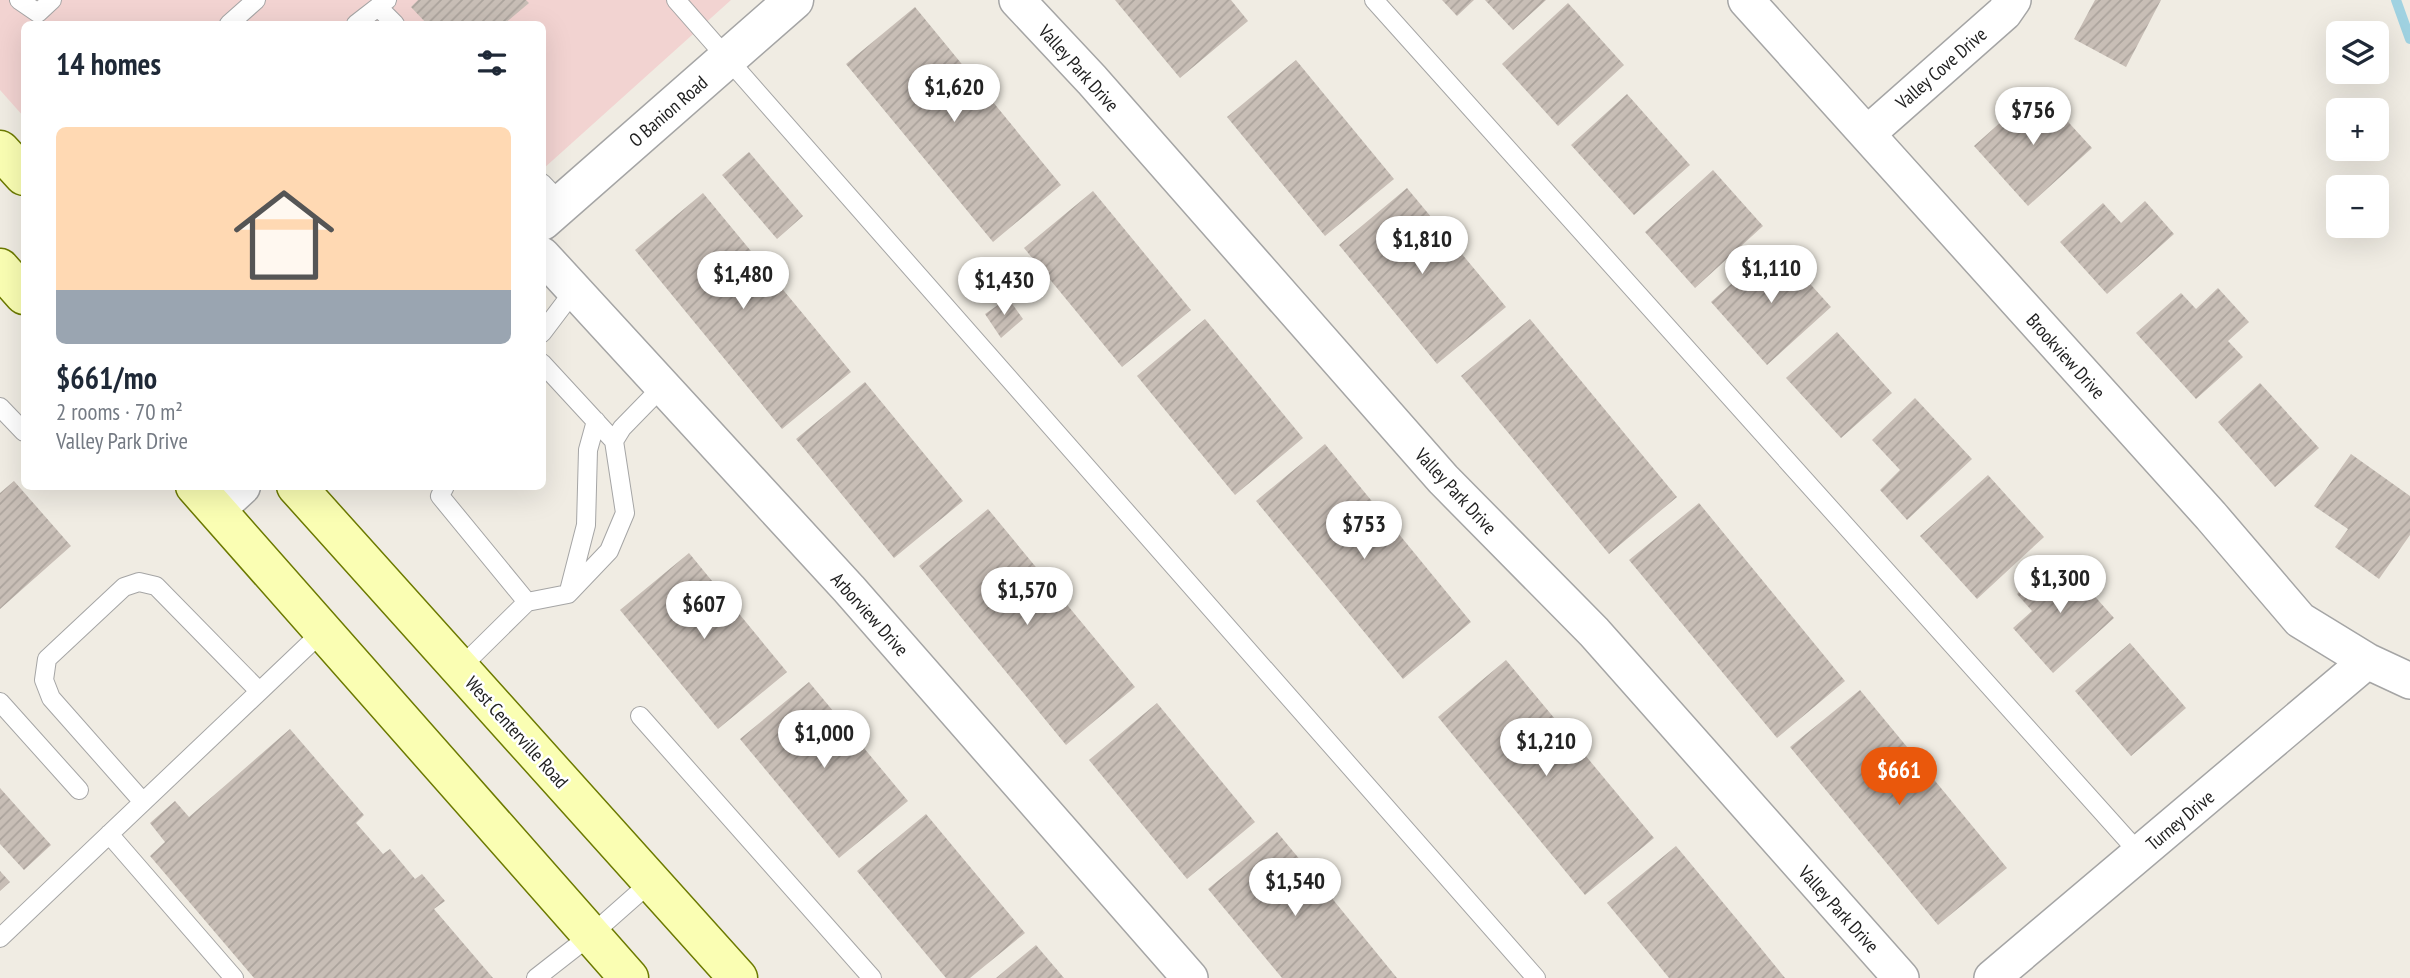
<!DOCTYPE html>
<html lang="en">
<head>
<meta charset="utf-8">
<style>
	body { margin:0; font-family:"PT Sans Narrow",sans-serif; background:#f6f6f7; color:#1f2937; height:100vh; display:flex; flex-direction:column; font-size:26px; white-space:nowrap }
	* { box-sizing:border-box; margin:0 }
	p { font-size:23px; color:#747a83 }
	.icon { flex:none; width:38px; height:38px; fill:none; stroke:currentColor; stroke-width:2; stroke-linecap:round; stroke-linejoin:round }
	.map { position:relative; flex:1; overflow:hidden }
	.details { position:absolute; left:21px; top:21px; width:525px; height:469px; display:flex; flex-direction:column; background:#fff; border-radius:10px; box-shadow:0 7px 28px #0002 }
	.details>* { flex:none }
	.buttons { position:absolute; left:2326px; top:21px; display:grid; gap:14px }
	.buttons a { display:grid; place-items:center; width:63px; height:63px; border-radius:10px; background:#fff; box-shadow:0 7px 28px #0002; font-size:35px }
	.price { position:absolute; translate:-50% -60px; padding:0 16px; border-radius:24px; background:#fff; color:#222; font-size:23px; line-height:46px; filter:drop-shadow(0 2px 4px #0008) }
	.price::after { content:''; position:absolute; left:50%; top:42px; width:21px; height:16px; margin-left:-10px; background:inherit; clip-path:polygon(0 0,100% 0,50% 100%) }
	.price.active { background:#ea580c; color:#fff }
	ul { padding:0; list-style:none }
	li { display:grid; align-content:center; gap:14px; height:371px; padding:0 35px }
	li span { display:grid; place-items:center; height:217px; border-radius:10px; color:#555 }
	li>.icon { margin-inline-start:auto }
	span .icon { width:126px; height:126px; fill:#fffc; stroke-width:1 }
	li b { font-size:30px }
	h2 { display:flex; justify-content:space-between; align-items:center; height:84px; padding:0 35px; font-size:30px }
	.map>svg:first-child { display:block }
	.commercial { fill:#f2d3d1 }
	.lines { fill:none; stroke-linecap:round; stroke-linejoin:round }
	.stream { stroke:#a0d2e1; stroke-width:10 }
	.building { fill:url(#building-hatch) }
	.service-casing { stroke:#a5a5a5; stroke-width:20 }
	.minor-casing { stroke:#a5a5a5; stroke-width:38 }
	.tertiary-casing { stroke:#a5a5a5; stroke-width:41 }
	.secondary-casing { stroke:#6c7a00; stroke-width:41 }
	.service { stroke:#fff; stroke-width:18 }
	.minor { stroke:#fff; stroke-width:35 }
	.tertiary { stroke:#fff; stroke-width:38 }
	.secondary { stroke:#fafeb3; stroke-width:38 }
	.labels { text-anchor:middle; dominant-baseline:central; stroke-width:5; stroke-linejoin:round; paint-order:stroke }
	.street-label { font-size:19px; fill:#1e1e1e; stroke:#fff }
</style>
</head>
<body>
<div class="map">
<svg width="2410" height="978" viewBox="0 0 2410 978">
	<defs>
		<pattern id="building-hatch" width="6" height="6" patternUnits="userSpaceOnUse" patternTransform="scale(1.75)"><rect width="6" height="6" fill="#c8beb6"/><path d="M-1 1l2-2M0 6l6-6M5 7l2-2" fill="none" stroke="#aba39c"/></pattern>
	</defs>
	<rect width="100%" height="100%" fill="#f0ece3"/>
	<path class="commercial" d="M0 0H731L543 169 542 24H24V117L0 90Z"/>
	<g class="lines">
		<path class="stream" d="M2396 0 2410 39"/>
	</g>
	<path class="building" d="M418 0H526L529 3 504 24H427L411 7Z
		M1115 0H1231L1248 21 1180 78Z
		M1442 0H1474L1457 16Z
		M1485 0H1546L1513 30Z
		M2095 0H2161L2126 67 2074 39Z
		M1568 3 1624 65 1558 126 1502 64Z
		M915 7 1061 185 993 242 846 64Z
		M1296 60 1394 179 1325 236 1227 117Z
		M2038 89 2092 148 2028 206 1974 146Z
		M1627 94 1690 165 1634 215 1571 145Z
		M749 152 803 216 777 239 722 175Z
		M1713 170 1763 226 1695 288 1645 232Z
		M1407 188 1506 307 1437 364 1339 245Z
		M1093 191 1191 310 1122 367 1024 248Z
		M703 193 851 372 782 429 635 250Z
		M2145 201 2174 234 2107 294 2060 242 2103 203 2121 223Z
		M1775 245 1831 307 1767 365 1711 302Z
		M2218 288 2249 322 2228 341 2243 357 2196 399 2136 333 2181 293 2196 309Z
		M1008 298 1023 319 1001 338 985 314Z
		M1205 319 1303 438 1235 495 1137 376Z
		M1530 319 1677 497 1609 554 1461 376Z
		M1837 332 1892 393 1841 438 1786 378Z
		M865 382 963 501 894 558 796 439Z
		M2260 383 2319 448 2275 487 2218 422Z
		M1915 398 1972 459 1907 520 1880 490 1900 470 1872 440Z
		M1325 444 1471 622 1403 679 1256 501Z
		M2351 454 2410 496V535L2379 579 2335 547 2348 529 2314 506Z
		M1988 475 2044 537 1977 599 1920 536Z
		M14 481 71 546 0 609V493Z
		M1699 503 1845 681 1777 738 1629 560Z
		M988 509 1135 687 1066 745 919 566Z
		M689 553 787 672 718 729 620 610Z
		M2059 556 2114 618 2053 673 2013 628 2032 611 2017 594Z
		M2130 643 2186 708 2131 756 2075 691Z
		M1506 660 1654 838 1585 895 1438 717Z
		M809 682 908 801 839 858 740 739Z
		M1860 690 2007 868 1938 925 1790 747Z
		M1157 703 1255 822 1187 879 1089 760Z
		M290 729 364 815 356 823 383 854 390 849 415 879 422 874 445 901 434 909 493 978H254L150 856 165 842 150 823 175 801 189 817Z
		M0 788 51 845 24 870 0 844Z
		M926 814 1025 933 970 978H946L857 871Z
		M1277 832 1326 891 1397 978H1282L1233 919 1208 889Z
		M1676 846 1750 935 1785 978H1669L1656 962 1607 903Z
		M0 871 10 882 0 891Z
		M1036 945 1064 978H996Z"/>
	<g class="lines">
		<defs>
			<path id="service" d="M19 0 38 13 52 0
				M676 0 1536 978
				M1374 0 2140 854
				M378 7 395 24
				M229 24 256 0
				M356 24 387 0
				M542 183 562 204
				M542 333 573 292
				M0 407 24 432
				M614 441 622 428 663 386
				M445 486 440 496 527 602
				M569 591 586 525 588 450 596 421
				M459 669 527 602 568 594 609 551 625 513 614 441 542 363
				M0 702 79 790
				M640 716 872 978
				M143 802 51 698 44 680 47 659 124 587 139 582 156 586 259 691
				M109 834 234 978
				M0 938 323 631
				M536 978 591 935 651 882"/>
			<path id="minor" d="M1017 0 1092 80 1443 479 1594 632 1901 978
				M1746 0 2211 516 2300 620 2367 661 2410 681
				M1867 134 2004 13 2013 0
				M542 255 849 589 1190 978
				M1992 978 2367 661"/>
			<path id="tertiary" d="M542 221 794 0
				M216 509 241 486"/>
			<path id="secondary" d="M0 150 24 176
				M0 268 24 295
				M195 486 629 978
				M296 486 738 978"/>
		</defs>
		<use href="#service" class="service-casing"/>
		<use href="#minor" class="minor-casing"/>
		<use href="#tertiary" class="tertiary-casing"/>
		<use href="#secondary" class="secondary-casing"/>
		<use href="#service" class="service"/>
		<use href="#minor" class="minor"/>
		<use href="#tertiary" class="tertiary"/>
		<use href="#secondary" class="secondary"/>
	</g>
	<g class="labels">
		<g class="street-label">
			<text transform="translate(1079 68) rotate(48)">Valley Park Drive</text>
			<text transform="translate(1941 68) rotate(-41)">Valley Cove Drive</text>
			<text transform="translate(668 111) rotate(-41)">O Banion Road</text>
			<text transform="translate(2066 356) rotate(48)">Brookview Drive</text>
			<text transform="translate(1456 491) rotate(47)">Valley Park Drive</text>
			<text transform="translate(870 614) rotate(48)">Arborview Drive</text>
			<text transform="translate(517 732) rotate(48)">West Centerville Road</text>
			<text transform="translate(2180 820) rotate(-40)">Turney Drive</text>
			<text transform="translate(1839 909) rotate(48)">Valley Park Drive</text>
		</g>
	</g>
</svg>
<div class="buttons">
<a><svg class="icon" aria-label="layers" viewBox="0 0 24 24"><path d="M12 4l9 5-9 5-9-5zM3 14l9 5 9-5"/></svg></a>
<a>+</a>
<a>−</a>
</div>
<b class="price" style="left:954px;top:124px">$1,620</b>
<b class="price" style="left:2033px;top:147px">$756</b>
<b class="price" style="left:1422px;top:276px">$1,810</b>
<b class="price" style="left:1771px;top:305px">$1,110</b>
<b class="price" style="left:743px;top:311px">$1,480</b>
<b class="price" style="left:1004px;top:317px">$1,430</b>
<b class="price" style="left:1364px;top:561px">$753</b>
<b class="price" style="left:2060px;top:615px">$1,300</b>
<b class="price" style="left:1027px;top:627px">$1,570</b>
<b class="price" style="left:704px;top:641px">$607</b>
<b class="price" style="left:824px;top:770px">$1,000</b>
<b class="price" style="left:1546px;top:778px">$1,210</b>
<b class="price active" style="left:1899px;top:807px">$661</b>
<b class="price" style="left:1295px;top:918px">$1,540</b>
<section class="details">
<h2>14 homes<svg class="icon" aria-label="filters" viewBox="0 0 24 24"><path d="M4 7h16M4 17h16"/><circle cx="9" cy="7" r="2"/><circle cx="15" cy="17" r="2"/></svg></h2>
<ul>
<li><span style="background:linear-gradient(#ffd9b3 75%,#9aa5b1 0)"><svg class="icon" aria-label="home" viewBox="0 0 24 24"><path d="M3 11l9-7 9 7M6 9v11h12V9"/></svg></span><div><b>$661/mo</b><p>2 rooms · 70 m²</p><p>Valley Park Drive</p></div></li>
</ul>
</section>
</div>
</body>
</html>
